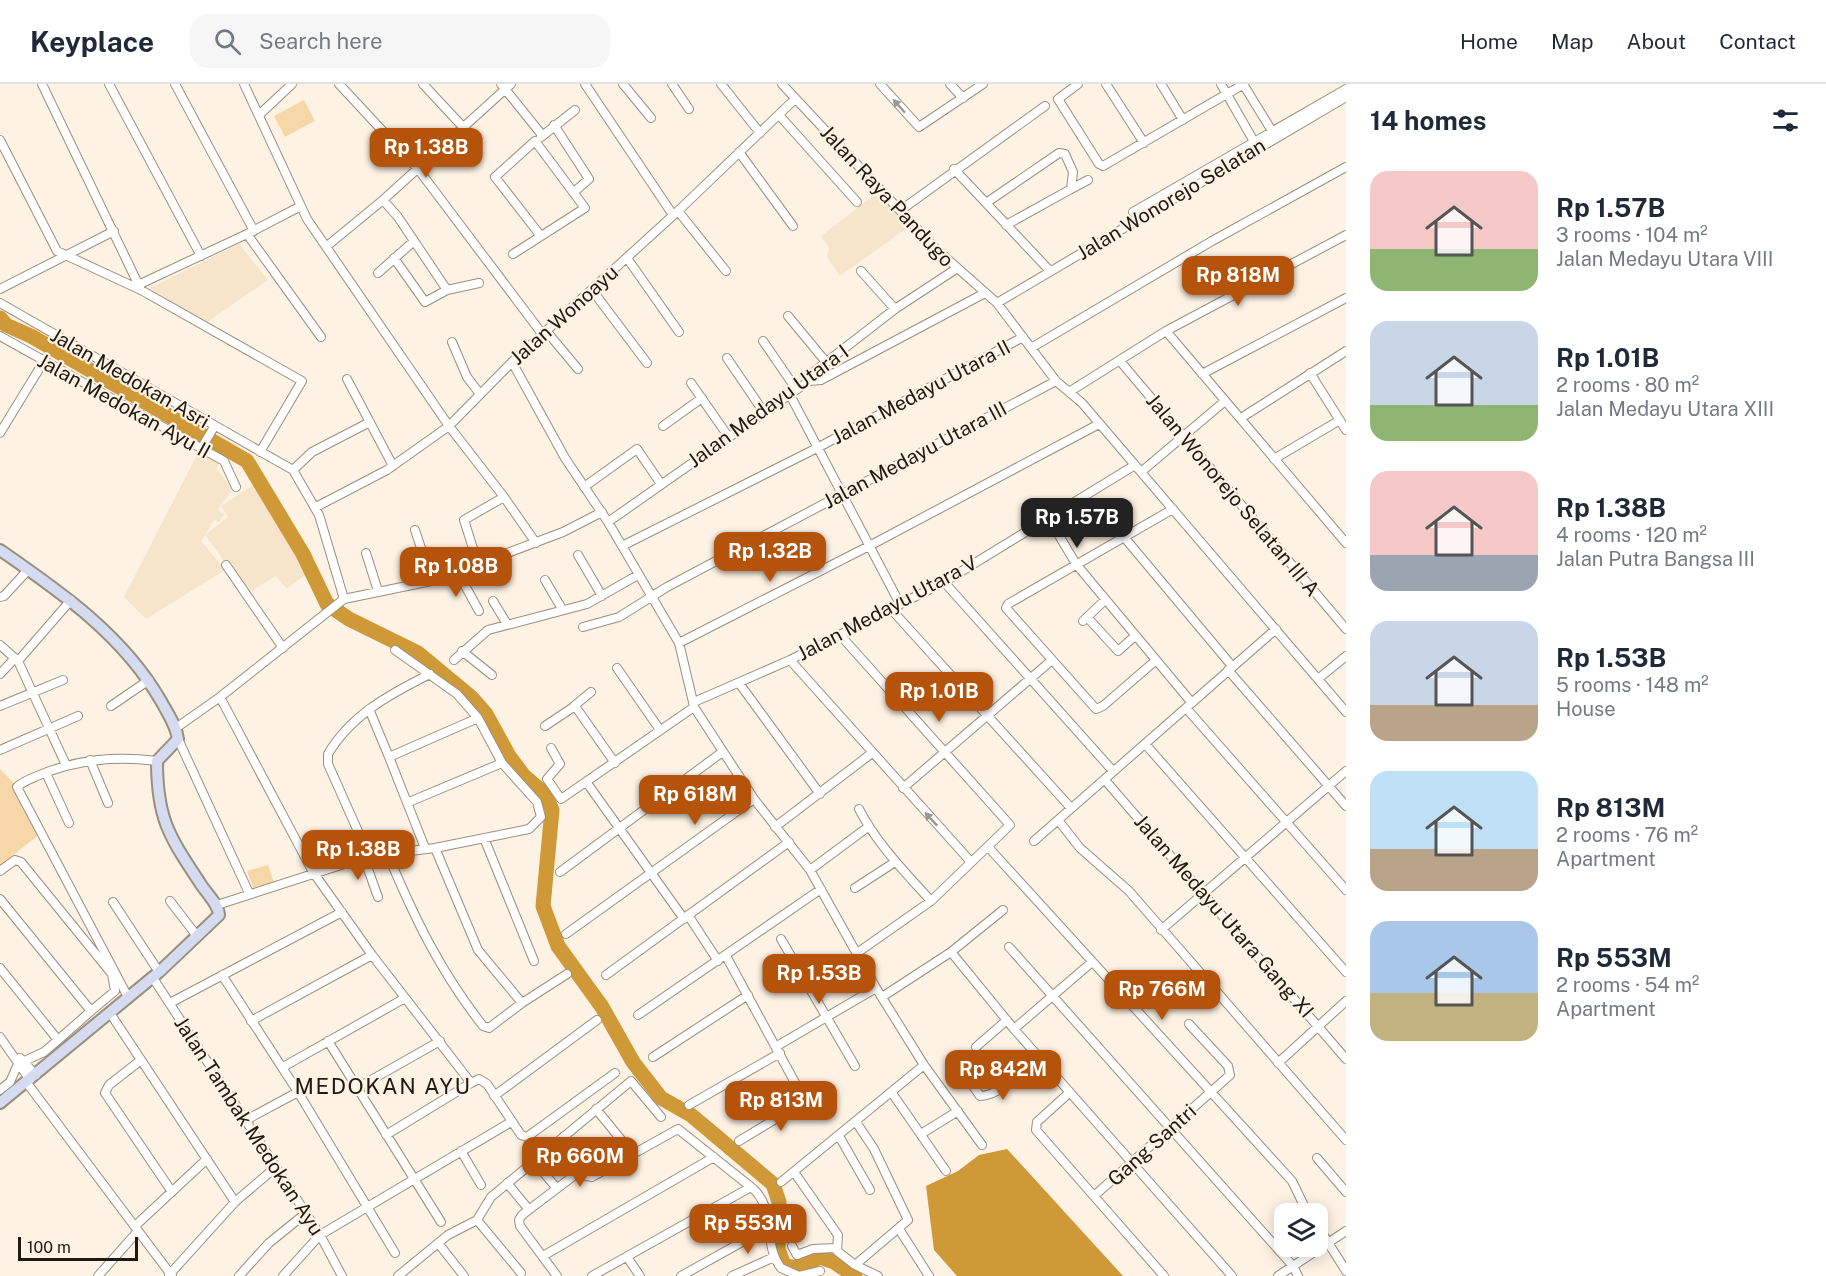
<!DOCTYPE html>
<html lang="en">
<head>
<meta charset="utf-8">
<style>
	body { margin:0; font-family:"Public Sans",sans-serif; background:#f6f6f7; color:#1f2937; height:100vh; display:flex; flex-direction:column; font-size:22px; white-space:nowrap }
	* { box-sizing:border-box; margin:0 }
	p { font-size:20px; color:#747a83 }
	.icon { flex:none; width:33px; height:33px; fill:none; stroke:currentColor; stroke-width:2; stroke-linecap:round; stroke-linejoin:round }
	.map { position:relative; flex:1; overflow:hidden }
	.panel { display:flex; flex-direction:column; background:#fff; width:480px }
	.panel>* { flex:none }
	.fabs { position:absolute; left:1274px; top:1119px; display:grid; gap:12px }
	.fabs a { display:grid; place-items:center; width:54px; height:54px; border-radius:12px; background:#fff; box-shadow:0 3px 15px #0003; font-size:30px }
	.scale { position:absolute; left:18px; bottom:15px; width:120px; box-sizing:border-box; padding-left:6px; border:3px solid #1e1912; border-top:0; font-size:16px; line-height:21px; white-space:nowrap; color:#1e1912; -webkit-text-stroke:4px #fdf2e3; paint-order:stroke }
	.price { position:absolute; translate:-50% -51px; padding:0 14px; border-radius:12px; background:#b45309; color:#fff; font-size:20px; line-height:39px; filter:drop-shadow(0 2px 3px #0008) }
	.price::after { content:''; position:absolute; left:50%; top:36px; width:18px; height:14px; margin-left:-9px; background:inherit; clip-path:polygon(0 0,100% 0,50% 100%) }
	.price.active { background:#222; color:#fff }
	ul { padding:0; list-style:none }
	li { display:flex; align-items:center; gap:18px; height:150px; padding:0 24px }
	li span { display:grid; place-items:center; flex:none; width:168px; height:120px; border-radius:18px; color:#555 }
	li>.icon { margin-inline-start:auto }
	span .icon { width:72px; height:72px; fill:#fffc; stroke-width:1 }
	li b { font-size:26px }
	h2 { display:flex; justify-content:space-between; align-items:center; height:72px; padding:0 24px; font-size:26px }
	header { display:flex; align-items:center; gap:36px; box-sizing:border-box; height:84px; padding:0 30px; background:#fff; border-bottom:2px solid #e0e1e3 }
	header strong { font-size:28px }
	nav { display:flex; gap:33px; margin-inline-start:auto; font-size:21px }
	.search { width:420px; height:54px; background:#f6f6f7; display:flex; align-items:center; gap:15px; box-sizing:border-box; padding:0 21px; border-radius:18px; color:#747a83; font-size:22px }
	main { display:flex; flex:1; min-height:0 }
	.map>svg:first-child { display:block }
	.built { fill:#f7e5cb }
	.green { fill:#f7d7a7 }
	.water { fill:#d09937 }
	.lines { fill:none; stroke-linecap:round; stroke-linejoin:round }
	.river { stroke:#d09937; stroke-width:15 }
	.street-casing { stroke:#9a8e7c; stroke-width:10 }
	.secondary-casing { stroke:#9a8e7c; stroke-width:14 }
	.street { stroke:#fff; stroke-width:8 }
	.secondary { stroke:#d5dbf0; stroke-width:10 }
	.oneway { fill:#9a9894 }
	.labels { text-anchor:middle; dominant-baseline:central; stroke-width:4.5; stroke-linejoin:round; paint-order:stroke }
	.street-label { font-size:20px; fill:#1e1912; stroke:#fdf2e3 }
	.quarter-label { font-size:22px; letter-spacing:1.5px; fill:#1e1912; stroke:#fdf2e3 }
</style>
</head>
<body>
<header>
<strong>Keyplace</strong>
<div class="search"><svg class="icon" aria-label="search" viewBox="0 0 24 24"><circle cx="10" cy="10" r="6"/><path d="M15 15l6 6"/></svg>Search here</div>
<nav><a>Home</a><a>Map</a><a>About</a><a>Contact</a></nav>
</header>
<main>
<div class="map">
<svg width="1346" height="1192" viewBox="0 0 1346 1192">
	<rect width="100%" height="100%" fill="#fdf2e3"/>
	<path class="built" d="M878 108 907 144 840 192 827 173 829 164 821 152Z
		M239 160 268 196 203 241 150 204Z
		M199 367 219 379 216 384 233 406 219 423V427L224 431 219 438 214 436 205 451 228 433 221 422 256 399 309 488 287 505 276 492 248 509 205 451 201 457 225 486 146 535 124 513Z"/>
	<path class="green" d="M304 16 315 37 285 53 274 32Z
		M0 685 14 699 39 751 0 781Z
		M268 781 274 798 253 804 247 787Z"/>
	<path class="water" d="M1007 1065 1123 1192H957L934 1166 926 1102 958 1087 979 1071Z"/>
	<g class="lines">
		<path class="river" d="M0 234 6 241 31 252 247 377 303 470 327 520 349 535 418 569 471 613 486 630 509 672 524 692 545 710 552 726 543 822 558 862 602 923 633 978 661 1014 691 1031 773 1100 779 1118 778 1165 784 1181C798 1187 807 1181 819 1173L834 1178 855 1192"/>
		<defs>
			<path id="street" d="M42 0 141 206
				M109 0 201 172
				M175 0 254 147
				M244 0 307 135 449 342 504 413 536 459
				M339 0 418 85 543 251
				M423 0 463 43
				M501 0 542 51
				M585 0 673 131
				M623 0 651 34
				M672 0 689 25
				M721 0 760 49
				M782 0 935 164 997 219 1056 297 1082 319 1346 628
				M880 0 919 43 983 0
				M950 0 963 14
				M1078 0 1058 15 1099 80 1103 82 1244 0
				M1106 0 1144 59
				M1161 0 1183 36
				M1221 0 1256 61
				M1243 0 1275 52
				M259 31 292 0
				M779 31 857 118
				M554 41 589 95 574 108
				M541 53 575 26
				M0 56 57 167 141 206 302 297 260 368
				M739 68 793 142
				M954 85 1050 187
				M1071 105 1088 96
				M383 116 398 133 447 206
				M986 119 1059 69 1065 70 1073 88 1071 105 1006 141
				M901 126 1045 22
				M678 127 726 187
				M1133 128 1346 5
				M247 150 321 253
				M327 162 383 116 511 0
				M513 170 585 124 535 57 495 93 540 151
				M394 174 425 218 447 206 479 199
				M627 174 679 248
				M861 187 895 225
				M378 189 414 157
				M138 201 247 150 301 122
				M0 205 114 147
				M592 206 647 279
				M0 219 293 386 319 431 344 515
				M997 219 1346 13
				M788 232 826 278
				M1166 247 1346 459
				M547 248 578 285
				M0 252 224 377 236 403
				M763 257 796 305
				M452 258 467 293 480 310
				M1031 264 1212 157 1346 83
				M727 274 763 327
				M1120 277 1346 545
				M512 278 565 374 608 438 679 559 694 622
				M1310 289 1346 346
				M1202 290 1346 214
				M347 295 393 382
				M809 297 821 296 985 209
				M691 299 728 352
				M1069 308 1166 247 1346 151
				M789 309 900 520
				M1241 334 1346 267
				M663 342 702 314
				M0 349 44 277
				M201 365 214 343
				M1274 375 1340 336
				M293 386 312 368 370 338
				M1141 388 1225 317
				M584 403 637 365 661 400
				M316 423 387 386 449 342 512 278 678 127 795 15
				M1048 433 1076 480 1192 619
				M608 438 809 297 815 287 895 225 956 185
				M415 446 432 497
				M1124 453 1232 582
				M622 462 819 363 1023 253
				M366 469 378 507
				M578 471 602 512
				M478 480 464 436 504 413
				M226 481 283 564
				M457 487 479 527
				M545 496 562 525
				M944 498 1113 687
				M0 513 4 512 28 486
				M493 517 507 540
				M890 524 1071 724
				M1087 533 1118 567 1135 552
				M1083 537 1105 516
				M583 543 619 533 667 503 1056 297
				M841 552 1010 741 931 817 857 869
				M679 559 871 461 1099 340
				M0 561 18 577
				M395 566 457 610 478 634
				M462 567 492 591
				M454 576 488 546 587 520 638 491
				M790 576 971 778
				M1155 577 1103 622 1096 625 1006 524 1008 520 1173 425
				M617 584 660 646
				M1228 586 1346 722
				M0 590 15 574
				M1318 595 1346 572
				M739 599 820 710
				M220 613 313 788 372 871 471 999 479 995 487 1000 521 1051 527 1053 615 989
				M694 618 790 576 944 498 1135 381
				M0 622 63 596
				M111 622 149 596
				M574 622 591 608
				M694 623 754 715 810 786 876 904 924 981 982 1061
				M1186 624 1346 806
				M369 625 389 673
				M545 642 575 622 615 679
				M176 644 220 613 344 515 436 496 563 448 602 428
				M178 655 249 809
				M1146 661 1346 888
				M551 664 560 680 547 695 561 715 694 623
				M0 666 78 632
				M90 676 108 719
				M66 681 18 577 71 516
				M46 689 69 739
				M1105 696 1346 975
				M587 699 684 835
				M903 704 1052 576
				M409 718 502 679
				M859 725C877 760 905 788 931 817
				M1058 736 1080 764 1129 807 1346 1056
				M775 743 872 669
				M484 754 534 877
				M1034 757 1276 545
				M435 764 478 866 522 919
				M989 764 1292 1097 1308 1130
				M388 771C415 835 440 887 483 942L489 944 522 919 567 890
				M369 772 328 680V670C351 631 390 610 430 590
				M364 774 378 813
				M810 786 868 743
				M0 787 15 776 21 778 112 890 115 907 91 927
				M560 788 721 669
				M855 804 895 778
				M0 815 91 927 58 956
				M170 817 197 852
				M113 818 159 888
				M217 821 369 772 435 764 529 745 541 733 537 718 502 679 478 634 389 673 425 764
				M688 831 718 877
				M1161 846 1346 687
				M566 850 754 715
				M781 855 855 982
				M1009 863 1293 1182 1298 1192
				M951 868 1014 945 1232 1192
				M726 872 805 1017 739 1057
				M0 884 58 956 44 968 18 980 10 998 0 1006
				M222 891 298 1008 395 1169
				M606 891 789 758
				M153 894 320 1151 342 1192
				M128 913 17 703C22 698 30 695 37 692 77 675 115 672 157 677
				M882 913 951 868 1003 826
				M170 919 342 828
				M110 929 235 1118
				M638 931 821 805
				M251 937 372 871
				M1014 945 1092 878
				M0 953 30 996
				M328 957 441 1138
				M777 962 876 904
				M976 963 1007 936
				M653 973 748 911
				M20 974 36 991
				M141 976 109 1001 105 1009 172 1108
				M1278 979 1346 917
				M283 983 405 914
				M969 996 980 1012C1001 1012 1024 985 1039 973
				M27 999 172 1192
				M357 1004 440 957
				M1070 1008 1037 1038 1036 1046 1164 1192
				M892 1009 946 1087
				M494 1012 597 936
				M689 1021 780 969
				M596 1025 623 1058
				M246 1036 298 1008
				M921 1050 958 1027
				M386 1051 471 999
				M564 1052 588 1080
				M839 1052 870 1106
				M461 1067 481 1101
				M1317 1074 1346 1108
				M534 1077 554 1101
				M794 1088 838 1151 837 1167 855 1181 878 1192
				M781 1098 924 981
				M507 1099 526 1122
				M1094 1112 1230 991 1228 982 1189 940
				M477 1136 521 1189
				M1317 1141 1346 1187
				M135 1142 207 1075
				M899 1145 929 1192
				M438 1159 464 1192
				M792 1162 797 1171 813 1165 836 1164
				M543 1172 714 1073
				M627 1173 640 1192
				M855 1181 908 1136 874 1065 856 1038
				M169 1191 235 1118 276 1083
				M98 1192 138 1147
				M239 1192 269 1159 306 1129
				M283 1192 320 1151 511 1038
				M398 1192 448 1151 477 1136 491 1113 631 997 661 1033
				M557 1192 520 1142 519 1136 522 1131 576 1090 592 1093 678 1045 751 1103
				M592 1192 751 1103C777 1123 762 1160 781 1184L799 1192 820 1187
				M681 1192 769 1143
				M732 1192 774 1173
				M1278 1192 1346 1147"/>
			<path id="secondary" d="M0 466C62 509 123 551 161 617 168 630 176 641 178 655L157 677C157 735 169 752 200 799 206 809 218 819 219 831L159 888 0 1019"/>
		</defs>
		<use href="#street" class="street-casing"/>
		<use href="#secondary" class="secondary-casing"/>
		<use href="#street" class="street"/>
		<use href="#secondary" class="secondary"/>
	</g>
	<defs><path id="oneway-solid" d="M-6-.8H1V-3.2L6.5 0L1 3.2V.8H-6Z" transform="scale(1.5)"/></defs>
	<g class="oneway">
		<use href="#oneway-solid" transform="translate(899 22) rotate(-132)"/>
		<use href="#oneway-solid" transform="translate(931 735) rotate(-133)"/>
	</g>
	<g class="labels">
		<g class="street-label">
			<text transform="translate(887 112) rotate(47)">Jalan Raya Pandugo</text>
			<text transform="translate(1171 115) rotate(-31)">Jalan Wonorejo Selatan</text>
			<text transform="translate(564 231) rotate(-42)">Jalan Wonoayu</text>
			<text transform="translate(130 294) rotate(30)">Jalan Medokan Asri</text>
			<text transform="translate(921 308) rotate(-28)">Jalan Medayu Utara II</text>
			<text transform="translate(124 322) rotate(29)">Jalan Medokan Ayu II</text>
			<text transform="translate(768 322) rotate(-36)">Jalan Medayu Utara I</text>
			<text transform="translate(915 371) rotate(-28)">Jalan Medayu Utara III</text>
			<text transform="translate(1233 411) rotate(50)">Jalan Wonorejo Selatan III A</text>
			<text transform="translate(887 524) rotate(-28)">Jalan Medayu Utara V</text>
			<text transform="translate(1224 832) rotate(49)">Jalan Medayu Utara Gang XI</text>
			<text transform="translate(249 1042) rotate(57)">Jalan Tambak Medokan Ayu</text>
			<text transform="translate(1152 1061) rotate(-42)">Gang Santri</text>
		</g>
		<g class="quarter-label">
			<text x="383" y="1002">MEDOKAN AYU</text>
		</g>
	</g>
</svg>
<div class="fabs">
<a><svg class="icon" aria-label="layers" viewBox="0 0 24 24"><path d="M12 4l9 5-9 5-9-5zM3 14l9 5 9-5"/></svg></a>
</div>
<div class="scale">100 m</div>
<b class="price" style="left:426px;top:95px">Rp 1.38B</b>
<b class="price" style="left:1238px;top:223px">Rp 818M</b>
<b class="price active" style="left:1077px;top:465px">Rp 1.57B</b>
<b class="price" style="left:770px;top:499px">Rp 1.32B</b>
<b class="price" style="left:456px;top:514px">Rp 1.08B</b>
<b class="price" style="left:939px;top:639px">Rp 1.01B</b>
<b class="price" style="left:695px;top:742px">Rp 618M</b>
<b class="price" style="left:358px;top:797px">Rp 1.38B</b>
<b class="price" style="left:819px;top:921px">Rp 1.53B</b>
<b class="price" style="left:1162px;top:937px">Rp 766M</b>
<b class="price" style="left:1003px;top:1017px">Rp 842M</b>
<b class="price" style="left:781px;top:1048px">Rp 813M</b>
<b class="price" style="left:580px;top:1104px">Rp 660M</b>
<b class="price" style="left:748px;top:1171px">Rp 553M</b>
</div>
<section class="panel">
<h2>14 homes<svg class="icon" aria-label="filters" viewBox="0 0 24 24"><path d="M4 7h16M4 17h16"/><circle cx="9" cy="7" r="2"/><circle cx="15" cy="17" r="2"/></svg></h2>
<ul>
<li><span style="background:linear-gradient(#f6c9c9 65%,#8fb573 0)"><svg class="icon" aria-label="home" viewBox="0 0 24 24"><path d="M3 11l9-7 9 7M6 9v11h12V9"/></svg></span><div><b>Rp 1.57B</b><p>3 rooms · 104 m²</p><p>Jalan Medayu Utara VIII</p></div></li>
<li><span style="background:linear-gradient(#c9d6e8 70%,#8fb573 0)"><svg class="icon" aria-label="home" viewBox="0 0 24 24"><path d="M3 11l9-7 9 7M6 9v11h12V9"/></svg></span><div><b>Rp 1.01B</b><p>2 rooms · 80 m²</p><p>Jalan Medayu Utara XIII</p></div></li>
<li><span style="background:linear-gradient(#f6c9c9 70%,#9aa5b1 0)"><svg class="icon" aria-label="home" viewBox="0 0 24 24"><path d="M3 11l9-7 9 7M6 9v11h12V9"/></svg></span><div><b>Rp 1.38B</b><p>4 rooms · 120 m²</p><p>Jalan Putra Bangsa III</p></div></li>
<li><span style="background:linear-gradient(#c9d6e8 70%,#b9a48a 0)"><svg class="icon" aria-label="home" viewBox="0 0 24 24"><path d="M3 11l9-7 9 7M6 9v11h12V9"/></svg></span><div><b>Rp 1.53B</b><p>5 rooms · 148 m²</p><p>House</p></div></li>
<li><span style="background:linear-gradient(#bfe0f5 65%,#b9a48a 0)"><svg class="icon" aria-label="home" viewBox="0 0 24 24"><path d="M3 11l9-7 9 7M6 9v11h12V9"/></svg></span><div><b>Rp 813M</b><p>2 rooms · 76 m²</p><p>Apartment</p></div></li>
<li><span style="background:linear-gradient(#a9c7e8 60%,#c2b280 0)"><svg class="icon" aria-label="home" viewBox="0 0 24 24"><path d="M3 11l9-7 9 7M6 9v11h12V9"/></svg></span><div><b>Rp 553M</b><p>2 rooms · 54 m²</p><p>Apartment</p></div></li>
</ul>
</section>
</main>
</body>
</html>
